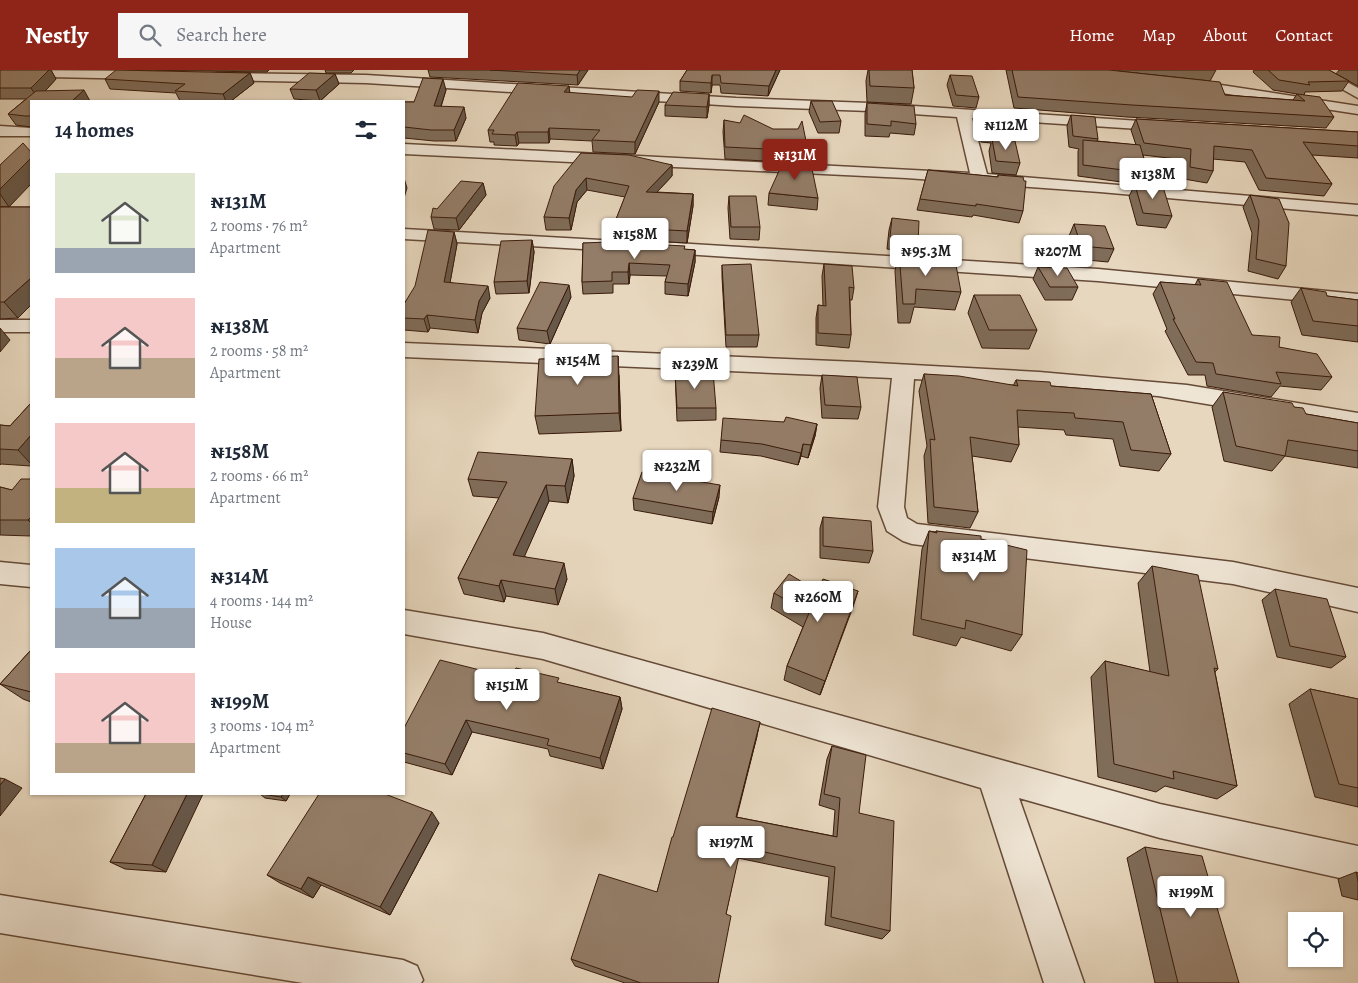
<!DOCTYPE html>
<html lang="en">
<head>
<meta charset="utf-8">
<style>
	body { margin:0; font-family:Alegreya,serif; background:#f6f6f7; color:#1f2937; height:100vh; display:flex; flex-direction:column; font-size:19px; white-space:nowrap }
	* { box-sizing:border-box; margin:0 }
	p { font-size:16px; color:#747a83 }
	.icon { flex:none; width:28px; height:28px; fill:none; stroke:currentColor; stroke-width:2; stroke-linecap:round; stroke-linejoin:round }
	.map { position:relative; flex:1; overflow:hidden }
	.drawer { position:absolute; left:30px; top:30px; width:375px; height:695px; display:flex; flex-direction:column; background:#fff; border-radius:0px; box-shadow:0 1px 4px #0004 }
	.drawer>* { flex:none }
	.fabs { position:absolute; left:1288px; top:842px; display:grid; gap:10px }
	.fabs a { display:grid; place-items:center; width:55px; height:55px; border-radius:0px; background:#fff; box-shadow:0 1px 4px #0004; font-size:25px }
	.price { position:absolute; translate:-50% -42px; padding:0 11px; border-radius:5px; background:#fff; color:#222; font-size:16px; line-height:32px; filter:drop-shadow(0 1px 2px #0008) }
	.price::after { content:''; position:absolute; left:50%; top:30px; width:15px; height:11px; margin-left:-8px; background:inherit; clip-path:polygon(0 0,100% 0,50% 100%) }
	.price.active { background:#8f2418; color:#fff }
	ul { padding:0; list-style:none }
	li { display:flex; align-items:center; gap:15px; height:125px; padding:0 25px }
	li span { display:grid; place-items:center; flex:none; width:140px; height:100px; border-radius:0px; color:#555 }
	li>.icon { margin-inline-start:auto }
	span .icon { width:60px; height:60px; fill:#fffc; stroke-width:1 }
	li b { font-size:21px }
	h2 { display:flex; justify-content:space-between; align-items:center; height:60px; padding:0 25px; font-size:21px }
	header { display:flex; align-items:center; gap:30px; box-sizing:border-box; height:70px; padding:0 25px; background:#8f2418; color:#fff }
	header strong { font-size:24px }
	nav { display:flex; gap:28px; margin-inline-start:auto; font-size:18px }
	.search { width:350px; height:45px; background:#f6f6f7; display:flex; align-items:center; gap:12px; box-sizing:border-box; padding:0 18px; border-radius:0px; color:#747a83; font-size:19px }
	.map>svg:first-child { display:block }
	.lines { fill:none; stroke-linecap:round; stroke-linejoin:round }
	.street-casing { stroke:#654a38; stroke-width:3 }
	.street { fill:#efe5d5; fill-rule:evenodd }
	.wall { fill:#7f6c59; stroke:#3a1b0b }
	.shaded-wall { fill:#685849; stroke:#3a1b0b }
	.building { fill:#947d68; stroke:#3a1b0b }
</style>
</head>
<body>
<header>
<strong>Nestly</strong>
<div class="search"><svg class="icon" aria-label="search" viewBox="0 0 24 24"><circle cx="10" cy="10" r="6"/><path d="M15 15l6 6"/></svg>Search here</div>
<nav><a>Home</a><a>Map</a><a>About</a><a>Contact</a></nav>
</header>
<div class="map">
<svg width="1358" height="913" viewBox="0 0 1358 913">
	<rect width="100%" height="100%" fill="#e7d7be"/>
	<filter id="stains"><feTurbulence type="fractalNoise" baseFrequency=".004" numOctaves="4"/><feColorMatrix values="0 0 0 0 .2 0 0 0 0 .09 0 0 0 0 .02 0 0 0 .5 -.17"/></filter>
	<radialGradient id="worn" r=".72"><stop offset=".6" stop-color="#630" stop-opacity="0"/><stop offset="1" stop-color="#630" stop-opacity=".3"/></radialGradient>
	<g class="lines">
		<defs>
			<path id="street" d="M0 0 147 1 154 5 147 9 0 6Z
				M1308 0H1325L1358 18V28Z
				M216 3 366 5 736 28 869 33 1170 53 1175 54 1177 57 1175 60 1170 61 972 48 987 104 1358 135V145L1100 122 906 108 404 84V74L970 103 957 47 869 41 736 36 366 13 211 10 209 7Z
				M1188 10 1358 36V44L1183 17 1181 14 1183 11Z
				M0 56 31 58V66H0Z
				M404 159 618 171 624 172 627 176 624 180 618 181 404 169Z
				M659 172 1098 199 1358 224V236L1098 211 653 182 650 178 653 174Z
				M0 250H31V262H0Z
				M404 273 858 292 1039 302 1187 315 1358 343V359L1158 326 1039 316 914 309 904 437 907 448 917 454 1233 492 1358 518V542L1233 514 912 474 903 471 887 461 878 437 892 308 404 287Z
				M0 492 31 495V517L0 514Z
				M404 540 543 563 1160 734 1358 776V812L1160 768 1019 728 1084 913H1044L981 718 543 589 404 564Z
				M0 825 403 890 417 896 423 910 421 913H303L0 863Z"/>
		</defs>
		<use href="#street" class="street-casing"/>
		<use href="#street" class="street"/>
	</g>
	<path class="wall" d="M0 0H51L56 9 45 21 31 31V57L16 55 8 44 26 29H0Z
		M137 0H269L267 2Z
		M325 0H354L351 3H326Z
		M428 0H588L578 15 430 7Z
		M687 0H780L768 26 721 23 720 15H712L711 23 680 21V11Z
		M868 0H912L914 18 911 34 867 32 866 11Z
		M1006 0H1216L1210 11 1118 1 1225 25 1293 30 1297 24 1273 20 1253 2 1254 0H1329L1349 11 1342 21 1305 22 1304 25 1334 47 1326 58 1127 47 1014 38Z
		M1339 0H1358V16L1336 4Z
		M250 3 254 13 231 31H180L176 23 110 19 105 9Z
		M335 4 339 14 320 31 294 29 290 19Z
		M950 5 979 27 976 38 953 36 947 15Z
		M569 16 570 23 659 32 635 84 593 82 592 71 550 69 549 73H519L517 76 494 75V72H490L488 60Z
		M446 20 441 37 466 48 456 71H434L404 68V32H414Z
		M709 24V35L707 48 665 46V35Z
		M811 31 841 51 839 63H818L809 42Z
		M867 33 916 54 914 65 890 63 889 67 865 66V44Z
		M980 40 1004 62 1002 70 1020 93 1016 105 992 103 989 81 991 73 981 72 977 51Z
		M1071 45 1098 69 1097 71 1136 75 1131 60 1136 49 1358 62V88L1312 85 1332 114 1324 126 1259 120 1245 92 1213 89V101L1207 113 1184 109 1185 90 1143 85 1148 103 1143 115 1078 106V81L1079 79 1069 77 1067 56Z
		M724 50 808 81 807 93 725 89 723 62Z
		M581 83 672 95V106L657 122 693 124V136L687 173 614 169 613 157 625 127 587 120 577 132 571 160H546L544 147Z
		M0 95 9 137H0Z
		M928 100 998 107V105L1023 141 1019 153 973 145 972 147 917 140Z
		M483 113 486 125 459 160 434 159 431 147 437 139Z
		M1135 115 1172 146 1166 158 1137 155 1129 126Z
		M769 123 818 128 817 140 768 135Z
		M1250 125 1286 196 1278 209 1248 201 1252 163 1243 137Z
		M729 126 760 157 759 170 730 169 728 138Z
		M0 137H31V235L18 248 0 249Z
		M892 148 918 174 915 183 918 192 961 222 955 240 914 237 910 253H898L895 201 898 186 894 185V180L887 179 889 160Z
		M1074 154 1114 179 1108 192 1076 189 1069 166Z
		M454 162 457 174 450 212 490 228 482 243 478 263 430 258 428 262 404 260V234Z
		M532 170 534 182 529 223 496 224 494 212Z
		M583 173 695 180V192L688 226 665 224V212L667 206 630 205 629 214H613V223L583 224 582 212Z
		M824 194 854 218 852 230H850L851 265 849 278 816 275V248L818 235 823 236 822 206Z
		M722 195 759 265 757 277H726L722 207Z
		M1038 197 1078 217 1072 230H1045L1033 209Z
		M1198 209 1252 265 1279 277 1332 307 1321 320 1280 316 1271 327 1207 316 1205 305H1188L1165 261 1167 259 1153 224 1160 212 1195 215Z
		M1301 218 1327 226 1358 230V272L1302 265 1291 232Z
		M974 225 1037 260 1029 279 982 278 968 243Z
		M571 227 550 274 519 270 517 258Z
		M675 301 716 338V350L677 351Z
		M924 304 1013 316 1016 310 1051 316 1151 324 1171 384 1159 401 1120 396 1113 369 1066 365 1064 360 1018 357 1019 375 1011 392 972 386 978 442 970 458 928 453 924 386 927 376 919 321Z
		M619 305 621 361 539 364 535 346Z
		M822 305 861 337 858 349 822 348 820 318Z
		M1223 322 1294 337 1306 344 1358 353V398L1285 386 1272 401 1224 391 1212 337Z
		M31 333V396L1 394 0 395V355L10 356Z
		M784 352 817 354 815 366 808 388 801 386 798 395 761 386 720 382 721 370Z
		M572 389 574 406 568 433 549 431 524 486 567 509 558 535 506 526 504 532 464 524 458 508 499 428 473 426 468 409Z
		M31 409V466L0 465V417L12 420Z
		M719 427 712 454 634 440 633 428Z
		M823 447 873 481 869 493 820 488V458Z
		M929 461 936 462V461L981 469 1022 565 1011 581 961 567 956 576 913 565 922 479Z
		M1152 496 1218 599 1215 602 1237 716 1217 729 1165 716 1156 722 1098 707 1091 607 1105 591 1150 602 1138 513Z
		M1275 519 1346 587 1331 598 1277 587 1262 530Z
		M817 521H858L820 625 784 610 787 596 803 557 771 538 774 523Z
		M31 580V632L23 629 0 614Z
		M512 608 560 613 620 627 622 639 603 699 550 686 548 679 472 662 452 705 404 692V658Z
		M1310 619 1358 629V737L1315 727 1289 634Z
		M757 666 736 747 833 766 835 740 819 735 827 689 832 676 859 743 890 861 882 869 825 855 829 807 738 788 726 844 718 913H625L575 896 571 889 657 822 673 767Z
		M146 724 166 802 125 799 110 792Z
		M260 724H290L286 731 265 728Z
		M439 753 390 845 321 815 313 828 280 813 267 805Z
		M1145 777 1239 913H1155L1127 788Z
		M1356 802 1358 803V830L1342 826 1338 809Z"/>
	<path class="shaded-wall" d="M49 0H51L56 9 38 29 31 18Z
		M580 0H588L578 15 577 5Z
		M776 0H780L768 26 769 16Z
		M250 3 254 13 231 31H226L223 24Z
		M335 4 339 14 320 31 316 20Z
		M712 5V15L711 23V13Z
		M443 9 446 20 437 48 434 36Z
		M569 16 570 27 564 22Z
		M84 20 90 31H72Z
		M659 21V32L635 84V72Z
		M709 24V35L707 48V37Z
		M464 37 466 48 456 71 454 60Z
		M549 58 550 69 549 73 548 62Z
		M517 62 519 73 517 76 515 65Z
		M31 88V114L9 137 0 124V119Z
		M672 95V106L646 134V122Z
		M404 108 407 118 404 128Z
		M586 108 587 120 577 132 571 160 569 148 576 120Z
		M483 113 486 125 459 160 456 148Z
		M693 124V136L687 173V161Z
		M454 162 457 174 448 224 444 212Z
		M532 170 534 182 529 223 527 211Z
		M695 180V192L688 226V214Z
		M629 193 630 205 629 214 628 202Z
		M31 208V235L18 248 4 232Z
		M569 215 571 227 550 274 547 261Z
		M488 216 490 228 482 243 478 263 475 250 479 231Z
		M427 245 430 258 428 262 424 249Z
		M0 258 10 270 0 282Z
		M618 286 619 305 621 361 619 343Z
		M817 354 815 366 808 388 811 375Z
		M31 365V394L18 380Z
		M803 374 801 386 798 395 801 383Z
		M572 389 574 406 568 433 565 416Z
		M546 415 549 431 518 501 513 485Z
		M720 415 719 427 712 454 713 442Z
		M31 447V453L28 450Z
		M564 493 567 509 558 535 555 519Z
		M501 510 506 526 504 532 499 516Z
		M858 521 853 537 820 625 825 611Z
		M620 627 622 639 603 699 600 688Z
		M466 650 472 662 452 705 445 694Z
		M760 652 757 666 734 758 736 747Z
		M5 709 22 718 0 746V715Z
		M187 724H203L166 802 152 795Z
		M283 724H290L286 731 281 727Z
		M432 742 439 753 390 845 380 837Z
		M308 807 321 815 313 828 301 819Z"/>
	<path class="building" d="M0 0H49L31 18H0Z
		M116 0 250 3 223 24 175 21 185 14 105 9Z
		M490 0H580L577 5Z
		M687 0H776L769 16 721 13 720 5H712L711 13 680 11Z
		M869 0H912L914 18 870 16Z
		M1012 0H1109L1220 12 1225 25 1305 31 1297 24 1320 27 1334 47 1132 35 1018 27Z
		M1268 0H1329L1349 11 1308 12 1310 15 1279 10Z
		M309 3 335 4 316 20 290 19Z
		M950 5 972 6 979 27 956 25Z
		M423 8 443 9 434 36 464 37 454 60H431L404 57V32H414Z
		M518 13 569 16 564 22 632 27 637 20 659 21 635 72 592 70 600 60 549 58 548 62H517L515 65 492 64 494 60H488Z
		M84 20 72 31H31V46H25L8 44 36 21Z
		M673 22 709 24 707 37 665 35Z
		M811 31H832L841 51 820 52Z
		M867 33 914 36 916 54 891 51V56L867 54Z
		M980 40 1002 41 1004 62 984 60Z
		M744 45 773 59H798L802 51 808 81 725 77 724 50 740 53Z
		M1071 45 1095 47 1098 69 1073 66Z
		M1136 49 1358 62V76L1303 72 1332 114 1266 108 1252 80 1214 76 1213 101 1190 97 1191 79 1144 73Z
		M992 69 1015 71 1020 93 996 91Z
		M1083 70 1140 75 1148 103 1083 95Z
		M23 73 31 82V88L0 119V95Z
		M581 83 629 85 672 95 646 122 693 124 687 161 613 157 629 116 586 108 576 120 569 148 544 147 554 116Z
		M783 92 811 94 818 128 769 123Z
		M928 100 998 107V105L1023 107 1024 111H1026L1023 141 976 134V136L920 129Z
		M461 111 483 113 456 148 431 147 433 138 437 139Z
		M1135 115 1163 117 1172 146 1143 143Z
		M1250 125 1279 129 1289 153 1286 196 1256 189 1259 151Z
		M729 126H756L760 157H731Z
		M0 137H31V208L4 232H0Z
		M892 148 919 151 918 174 897 173 896 168 890 167Z
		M1074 154 1105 156 1114 179 1081 176Z
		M428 160 454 162 444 212 488 216 479 231 475 250 427 245 424 249 404 248V234L415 216Z
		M532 170 527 211 494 212 501 171Z
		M607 172 685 176 684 179 695 180 688 214 665 212 670 195 629 193 628 202H612V211L582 212 583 173Z
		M899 183 918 184V192L956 195 961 222 916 219 915 234H903Z
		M751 194 759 265H726L722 195Z
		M824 194 852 196 854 218 849 217 851 265 818 263V235L826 236Z
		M1038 197 1067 198 1078 217H1050Z
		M1198 209 1227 212 1252 265 1280 267 1279 277 1317 284 1332 307 1276 302 1281 314 1216 304 1213 293 1196 292 1173 249H1175L1160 212 1201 215Z
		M540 212 569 215 547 261 517 258Z
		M1301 218 1326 222 1327 226 1358 230V256L1313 251Z
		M974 225H1020L1037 260H989Z
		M618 286 619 343 535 346 539 289Z
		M675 301H713L716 338H677Z
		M924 304 959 306 1018 316 1016 310 1050 312 1051 316 1151 324 1171 384 1131 380 1123 352 1075 348 1074 343 1017 340 1019 375 970 367 978 442 934 437 930 369 935 370Z
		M822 305 857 307 861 337 825 335Z
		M1223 322 1292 333 1294 337 1303 338 1306 344 1358 353V381L1288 370 1285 386 1236 376Z
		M31 333V365L18 380 0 379V355L10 356Z
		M786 347 817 354 811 375 803 374 801 383 762 374 721 370 723 348 784 352Z
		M478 382 572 389 565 416 546 415 513 485 564 493 555 519 501 510 499 516 458 508 507 412 468 409Z
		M642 402 720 415 713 442 633 428Z
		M21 409H31V447L28 450H0V417L12 420Z
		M823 447 871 451 873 481 823 476Z
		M929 461 937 463 936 461 981 466V469L1027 480 1022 565 966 550 965 559 921 549Z
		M1152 496 1198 505 1218 599 1214 598 1237 716 1173 701 1174 709 1114 694 1105 591 1169 606Z
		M789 504 817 521 823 509 858 521 825 611 787 596 809 543 774 523Z
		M1275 519 1327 529 1346 587 1290 576Z
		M31 580V622L0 614Z
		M440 590 512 608 516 598 559 608 557 612 620 627 600 688 547 675 549 669 466 650 445 694 404 683V658Z
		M1310 619 1358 629V718L1339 714Z
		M712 638 760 652 736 747 837 767 840 728 824 724 832 676 866 685 859 743 894 751 890 861 831 847 835 797 741 777 726 844 731 846 718 913H641L571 889 599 804 657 822 672 767H673Z
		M0 708 5 709 0 715Z
		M146 724H187L152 795 110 792Z
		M262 724H283L281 727Z
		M319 724H385L432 742 380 837 308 807 301 819 267 805Z
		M1145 777 1202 786 1239 913H1178Z
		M1356 802 1358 803V811Z"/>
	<rect width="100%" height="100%" filter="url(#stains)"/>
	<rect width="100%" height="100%" fill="url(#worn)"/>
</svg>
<div class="fabs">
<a><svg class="icon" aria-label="locate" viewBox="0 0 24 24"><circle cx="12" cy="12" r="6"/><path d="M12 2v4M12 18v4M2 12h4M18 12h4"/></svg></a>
</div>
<b class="price" style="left:1006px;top:81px">₦112M</b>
<b class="price active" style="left:795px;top:111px">₦131M</b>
<b class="price" style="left:1153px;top:130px">₦138M</b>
<b class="price" style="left:635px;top:190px">₦158M</b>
<b class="price" style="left:926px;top:207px">₦95.3M</b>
<b class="price" style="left:1058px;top:207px">₦207M</b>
<b class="price" style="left:578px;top:316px">₦154M</b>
<b class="price" style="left:695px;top:320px">₦239M</b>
<b class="price" style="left:677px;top:422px">₦232M</b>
<b class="price" style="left:974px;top:512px">₦314M</b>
<b class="price" style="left:818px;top:553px">₦260M</b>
<b class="price" style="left:507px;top:641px">₦151M</b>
<b class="price" style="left:731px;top:798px">₦197M</b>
<b class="price" style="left:1191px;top:848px">₦199M</b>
<section class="drawer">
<h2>14 homes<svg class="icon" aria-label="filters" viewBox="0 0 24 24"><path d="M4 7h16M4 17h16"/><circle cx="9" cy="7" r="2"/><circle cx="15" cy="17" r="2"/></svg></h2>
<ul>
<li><span style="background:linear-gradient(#dfe7d0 75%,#9aa5b1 0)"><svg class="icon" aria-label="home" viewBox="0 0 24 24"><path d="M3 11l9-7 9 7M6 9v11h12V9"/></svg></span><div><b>₦131M</b><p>2 rooms · 76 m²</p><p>Apartment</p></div></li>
<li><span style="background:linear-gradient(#f6c9c9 60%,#b9a48a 0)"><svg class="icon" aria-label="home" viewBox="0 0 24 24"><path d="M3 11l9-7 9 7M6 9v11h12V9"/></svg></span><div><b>₦138M</b><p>2 rooms · 58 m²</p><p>Apartment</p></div></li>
<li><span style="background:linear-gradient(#f6c9c9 65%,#c2b280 0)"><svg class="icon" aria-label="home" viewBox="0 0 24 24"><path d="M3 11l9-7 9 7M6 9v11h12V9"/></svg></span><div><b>₦158M</b><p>2 rooms · 66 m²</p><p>Apartment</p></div></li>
<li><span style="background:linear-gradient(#a9c7e8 60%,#9aa5b1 0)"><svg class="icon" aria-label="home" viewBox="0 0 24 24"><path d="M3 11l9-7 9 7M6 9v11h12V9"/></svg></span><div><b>₦314M</b><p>4 rooms · 144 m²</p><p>House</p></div></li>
<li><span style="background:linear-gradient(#f6c9c9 70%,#b9a48a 0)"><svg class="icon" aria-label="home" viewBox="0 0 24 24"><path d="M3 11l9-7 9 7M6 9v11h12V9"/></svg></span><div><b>₦199M</b><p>3 rooms · 104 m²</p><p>Apartment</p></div></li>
</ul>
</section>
</div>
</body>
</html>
